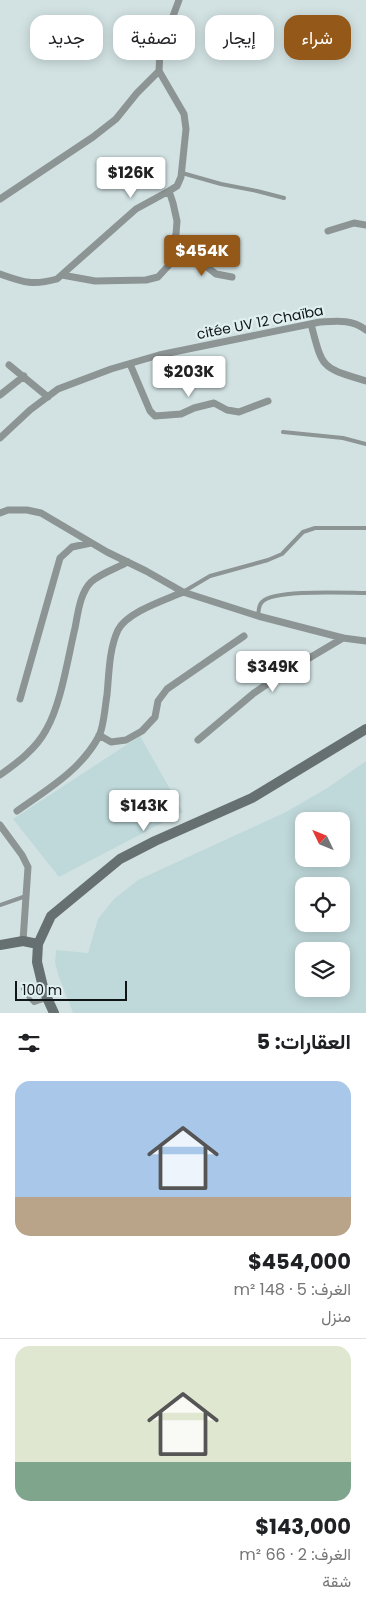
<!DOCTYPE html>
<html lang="ar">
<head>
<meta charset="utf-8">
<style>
	body { margin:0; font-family:Poppins,Vazirmatn,sans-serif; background:#f6f6f6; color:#202124; direction:rtl; height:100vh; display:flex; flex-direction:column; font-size:19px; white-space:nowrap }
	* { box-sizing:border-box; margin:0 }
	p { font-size:16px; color:#757577 }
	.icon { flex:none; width:28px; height:28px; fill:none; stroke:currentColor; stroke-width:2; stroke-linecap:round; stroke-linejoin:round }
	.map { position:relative; height:1013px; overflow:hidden; direction:ltr }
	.panel { display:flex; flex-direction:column; background:#fff; flex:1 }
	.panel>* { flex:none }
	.banner { position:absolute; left:15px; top:15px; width:336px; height:45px; direction:rtl; display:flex; gap:10px }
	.needle { width:32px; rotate:313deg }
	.fabs { position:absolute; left:295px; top:812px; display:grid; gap:10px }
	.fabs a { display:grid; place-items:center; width:55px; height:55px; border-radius:10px; background:#fff; box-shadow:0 2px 12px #0003; font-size:25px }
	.scale { position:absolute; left:15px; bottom:12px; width:112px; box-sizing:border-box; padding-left:5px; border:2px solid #101616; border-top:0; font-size:14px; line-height:18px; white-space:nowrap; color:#101616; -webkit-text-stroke:4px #e0eff0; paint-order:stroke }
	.price { position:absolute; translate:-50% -42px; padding:0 11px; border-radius:5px; background:#fff; color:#222; font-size:16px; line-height:32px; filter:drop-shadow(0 1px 2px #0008) }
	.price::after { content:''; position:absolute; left:50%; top:30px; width:15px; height:11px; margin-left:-8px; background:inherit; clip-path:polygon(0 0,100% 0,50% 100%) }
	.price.current { background:#945819; color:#fff }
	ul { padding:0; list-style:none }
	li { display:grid; align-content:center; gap:10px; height:265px; padding:0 15px }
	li+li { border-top:1px solid #e0e0e0 }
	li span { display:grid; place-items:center; height:155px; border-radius:15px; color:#555 }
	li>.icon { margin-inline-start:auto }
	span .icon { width:90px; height:90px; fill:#fffc; stroke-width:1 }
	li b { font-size:21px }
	h2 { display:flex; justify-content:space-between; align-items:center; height:60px; padding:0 15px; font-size:21px }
	.tag { padding:0 18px; border-radius:15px; background:#fff; box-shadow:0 2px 12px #0003; font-size:18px; line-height:45px }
	.tag.current { background:#945819; color:#fff }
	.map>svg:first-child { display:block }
	.built { fill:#bfd8da; fill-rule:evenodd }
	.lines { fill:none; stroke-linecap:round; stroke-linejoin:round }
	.lane { stroke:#8d9494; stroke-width:4 }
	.street { stroke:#8d9494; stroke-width:7 }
	.secondary { stroke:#677070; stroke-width:10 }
	.labels { text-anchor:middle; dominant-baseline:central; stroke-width:4.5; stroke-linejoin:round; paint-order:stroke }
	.street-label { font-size:14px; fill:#101616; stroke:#e0eff0 }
</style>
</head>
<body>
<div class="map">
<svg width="366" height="1013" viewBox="0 0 366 1013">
	<rect width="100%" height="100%" fill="#d2e2e3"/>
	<path class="built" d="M140 736 183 812 59 877 13 819Z
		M366 761V1013H73L59 977 55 963 56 950 88 953 98 919 114 899 138 880 286 812 329 787ZM341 821V859H304V821ZM341 886V924H304V886ZM341 951V989H304V951Z"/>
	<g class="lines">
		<path class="lane" d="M182 173 221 184 257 191 284 198
			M283 432 343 438 366 444
			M183 592 210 576 268 560 282 554 303 532 315 528H366
			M258 616C259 611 258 606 262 602 274 589 347 593 366 593
			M0 905 26 896
			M23 989 29 998 34 1003 46 999"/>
		<path class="street" d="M0 199 93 137 116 119 137 93 159 71
			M328 231 354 223 366 225
			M171 261 194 257 216 274 232 277
			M0 274C23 282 32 286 57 279L136 209 169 191 177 186 181 177 186 129 184 114 159 71 160 51 179 0
			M62 275 95 281 146 280 158 277 170 264 172 244 176 234 177 221 173 203 169 191
			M311 324C323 370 321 367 366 381
			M130 364 150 411 155 416 181 414 194 408 214 403 227 410 239 412 268 401
			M9 365 48 397
			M0 395 24 376
			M0 438 30 410 58 389 111 369 159 355 320 322C337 321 352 319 366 330
			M0 513 8 510H27L41 513 107 552 146 571 183 592 258 616 343 638 366 641
			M20 699 60 558 72 547 91 543
			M99 735 111 742 126 740 142 731 155 717 158 701 167 689 244 636
			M198 740 254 693 279 676 343 638
			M0 775C17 763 36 749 46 730 61 705 68 657 75 628 78 613 80 593 91 582 101 573 117 568 128 562
			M17 811C48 789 81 770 99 736 104 726 105 706 107 695 109 674 109 649 118 630 127 612 165 600 183 592
			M0 825 22 855 28 867 23 941"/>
		<path class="secondary" d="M0 945 23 941 38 944
			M54 1013 44 991 37 962 38 944 51 916 120 859 155 841 252 798 366 729"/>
	</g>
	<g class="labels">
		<g class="street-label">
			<text transform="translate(260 322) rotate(-11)">citée UV 12 Chaïba</text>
		</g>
	</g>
</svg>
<div class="fabs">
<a><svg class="needle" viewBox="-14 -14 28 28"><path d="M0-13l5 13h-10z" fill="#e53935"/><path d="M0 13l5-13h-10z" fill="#757577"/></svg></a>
<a><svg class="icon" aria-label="locate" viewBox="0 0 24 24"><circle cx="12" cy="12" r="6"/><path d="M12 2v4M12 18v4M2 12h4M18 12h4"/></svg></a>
<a><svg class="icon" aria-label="layers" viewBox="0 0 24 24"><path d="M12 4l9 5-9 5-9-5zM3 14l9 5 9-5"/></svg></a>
</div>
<div class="scale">100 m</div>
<b class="price" style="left:131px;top:199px">$126K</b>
<b class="price current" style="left:202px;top:277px">$454K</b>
<b class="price" style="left:189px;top:398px">$203K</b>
<b class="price" style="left:273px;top:693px">$349K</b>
<b class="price" style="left:144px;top:832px">$143K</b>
<div class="banner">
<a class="tag current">شراء</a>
<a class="tag">إيجار</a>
<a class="tag">تصفية</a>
<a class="tag">جديد</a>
</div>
</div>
<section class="panel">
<h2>العقارات: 5<svg class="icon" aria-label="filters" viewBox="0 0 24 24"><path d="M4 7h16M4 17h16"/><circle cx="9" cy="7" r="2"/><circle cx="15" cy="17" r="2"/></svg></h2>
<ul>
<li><span style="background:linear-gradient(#a9c7e8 75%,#b9a48a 0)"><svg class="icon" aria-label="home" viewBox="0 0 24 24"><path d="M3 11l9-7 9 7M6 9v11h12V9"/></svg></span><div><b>$454,000</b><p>الغرف: 5 · 148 m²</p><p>منزل</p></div></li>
<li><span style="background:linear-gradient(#dfe7d0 75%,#7fa58c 0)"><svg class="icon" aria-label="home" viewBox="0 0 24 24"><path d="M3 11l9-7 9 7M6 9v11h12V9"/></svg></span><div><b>$143,000</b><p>الغرف: 2 · 66 m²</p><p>شقة</p></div></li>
</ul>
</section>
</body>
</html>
